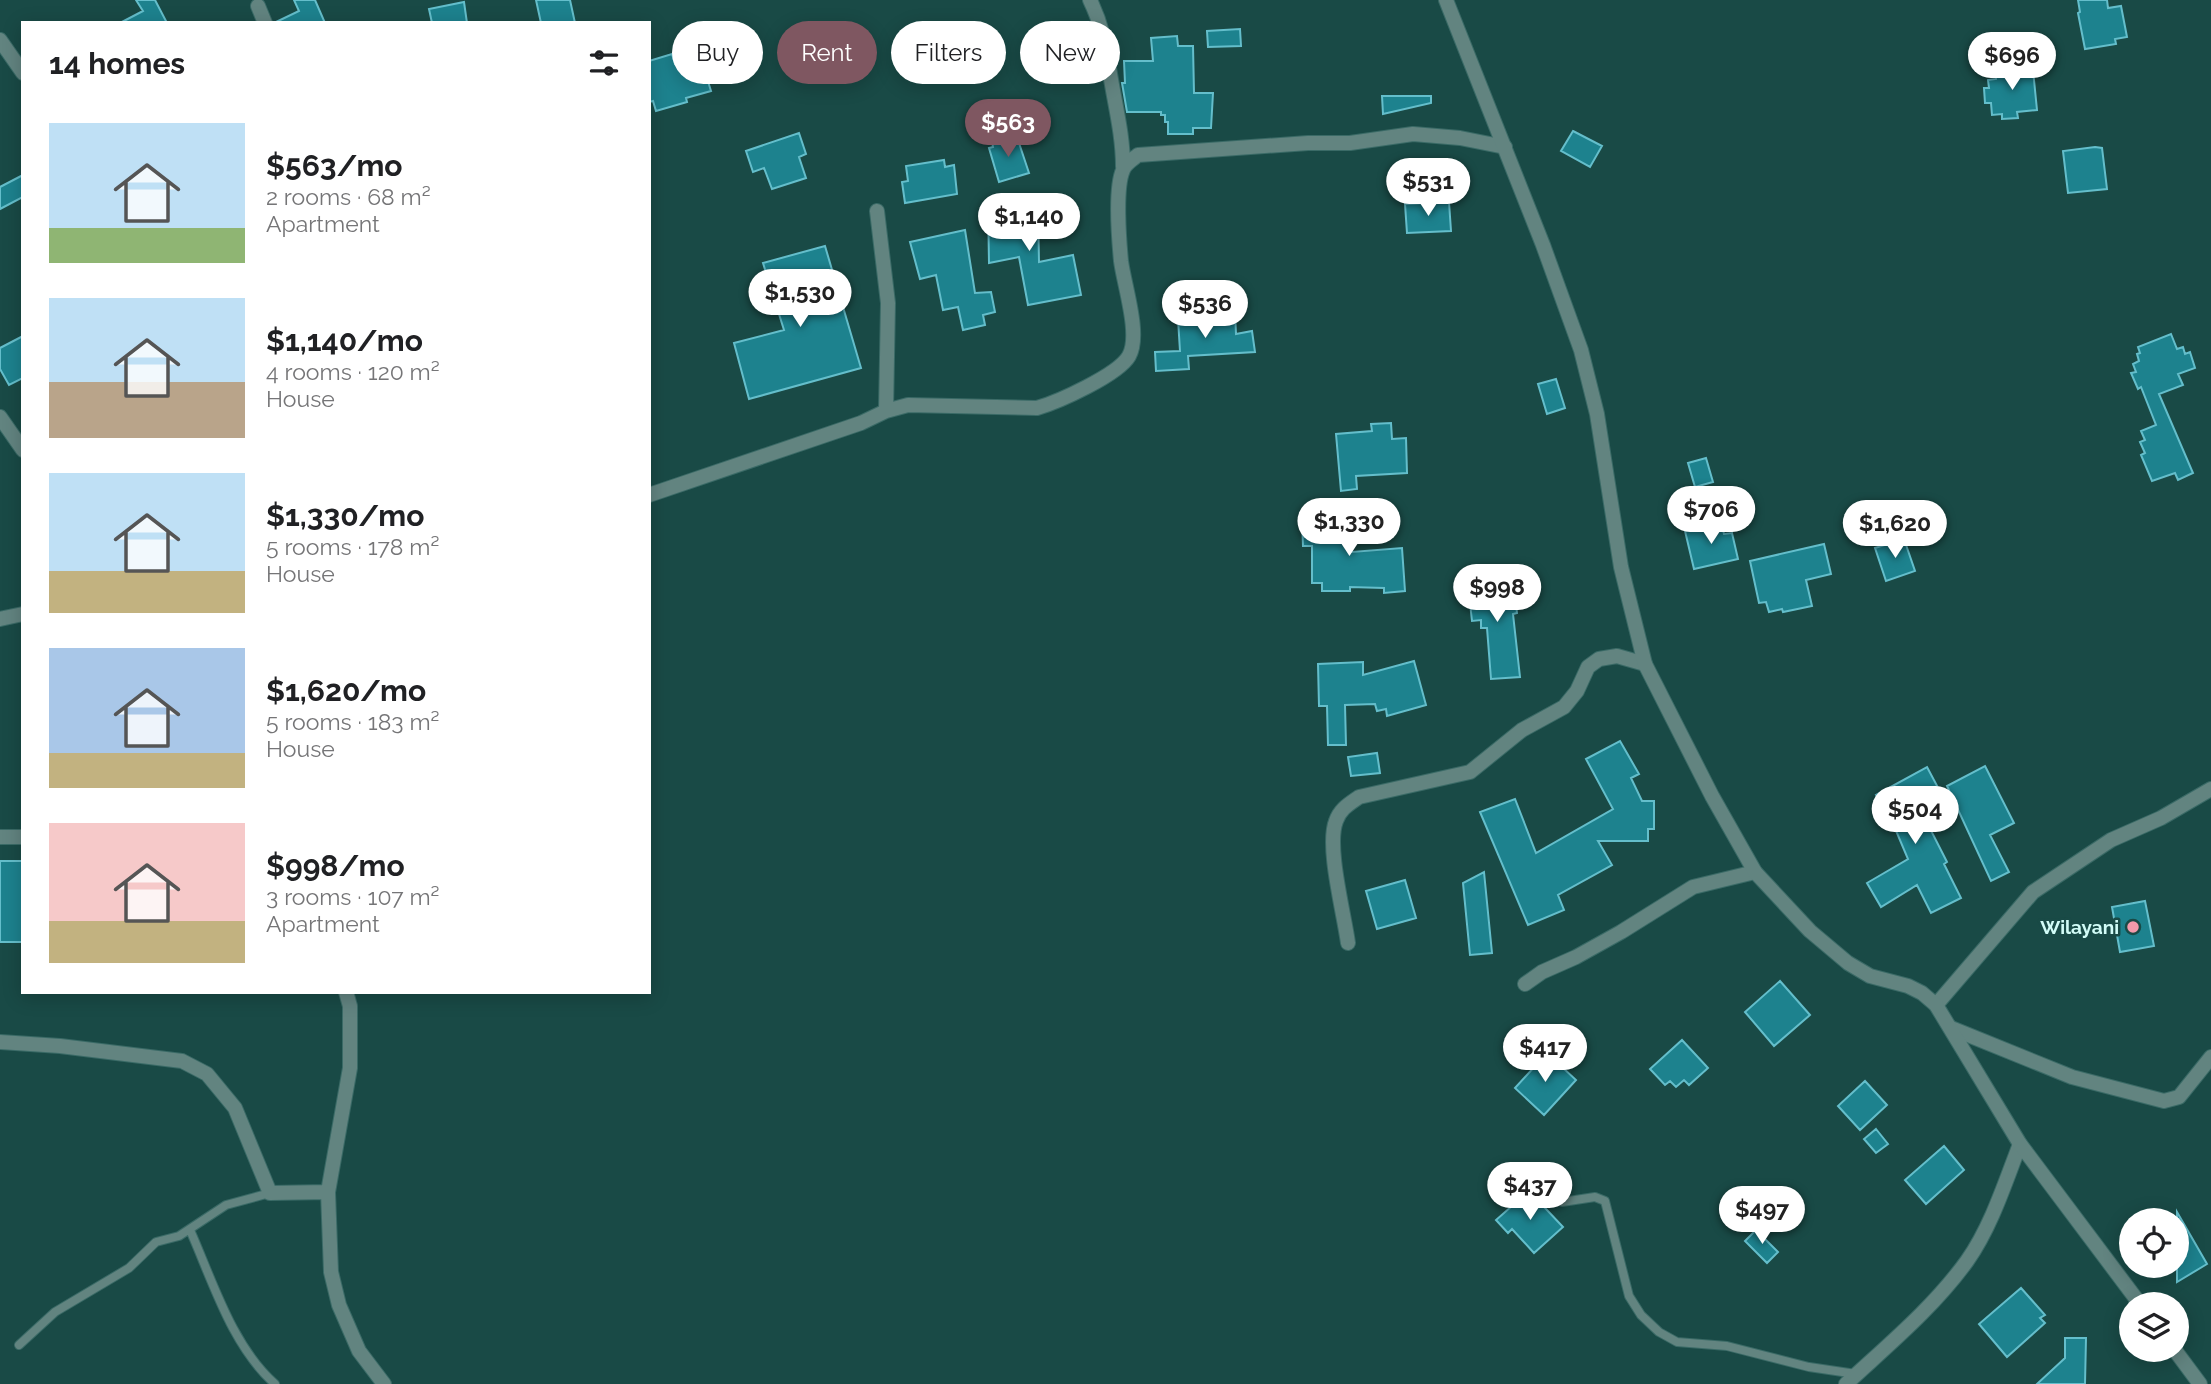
<!DOCTYPE html>
<html lang="en">
<head>
<meta charset="utf-8">
<style>
	body { margin:0; font-family:Raleway,sans-serif; background:#f2f2f2; color:#202124; height:100vh; display:flex; flex-direction:column; font-size:26px; white-space:nowrap }
	* { box-sizing:border-box; margin:0 }
	p { font-size:23px; color:#757577 }
	.icon { flex:none; width:38px; height:38px; fill:none; stroke:currentColor; stroke-width:2; stroke-linecap:round; stroke-linejoin:round }
	.map { position:relative; flex:1; overflow:hidden }
	.sheet { position:absolute; left:21px; top:21px; width:630px; height:973px; display:flex; flex-direction:column; background:#fff; border-radius:0px; box-shadow:0 4px 18px #0003 }
	.sheet>* { flex:none }
	.guide { position:absolute; left:672px; top:21px; width:665px; height:63px; display:flex; gap:14px }
	.controls { position:absolute; left:2119px; top:1208px; display:grid; gap:14px }
	.controls a { display:grid; place-items:center; width:70px; height:70px; border-radius:50%; background:#fff; box-shadow:0 4px 18px #0003; font-size:35px }
	.price { position:absolute; translate:-50% -60px; padding:0 16px; border-radius:24px; background:#fff; color:#222; font-size:23px; line-height:46px; filter:drop-shadow(0 2px 4px #0008) }
	.price::after { content:''; position:absolute; left:50%; top:42px; width:21px; height:16px; margin-left:-10px; background:inherit; clip-path:polygon(0 0,100% 0,50% 100%) }
	.price.selected { background:#7f5761; color:#fff }
	ul { padding:0; list-style:none }
	li { display:flex; align-items:center; gap:21px; height:175px; padding:0 28px }
	li span { display:grid; place-items:center; flex:none; width:196px; height:140px; border-radius:0px; color:#555 }
	li>.icon { margin-inline-start:auto }
	span .icon { width:84px; height:84px; fill:#fffc; stroke-width:1 }
	li b { font-size:30px }
	h2 { display:flex; justify-content:space-between; align-items:center; height:84px; padding:0 28px; font-size:30px }
	.chip { padding:0 24px; border-radius:32px; background:#fff; box-shadow:0 4px 18px #0003; font-size:24px; line-height:63px }
	.chip.selected { background:#7f5761; color:#fff }
	.map>svg:first-child { display:block }
	.building { fill:#1d828e; stroke:#64becb; stroke-width:2 }
	.lines { fill:none; stroke-linecap:round; stroke-linejoin:round }
	.service-casing { stroke:#3a6a66; stroke-width:10 }
	.minor-casing { stroke:#3a6a66; stroke-width:16 }
	.tertiary-casing { stroke:#3a6a66; stroke-width:16 }
	.service { stroke:#628480; stroke-width:8 }
	.minor { stroke:#628480; stroke-width:14 }
	.tertiary { stroke:#628480; stroke-width:14 }
	.poi-dot { fill:#f39aab; stroke:#194a46; stroke-width:2.5 }
	.labels { text-anchor:middle; dominant-baseline:central; stroke-width:5; stroke-linejoin:round; paint-order:stroke }
	.poi-label { font-size:19px; font-weight:bold; fill:#d2fcf7; stroke:#194a46; text-anchor:end }
</style>
</head>
<body>
<div class="map">
<svg width="2211" height="1384" viewBox="0 0 2211 1384">
	<rect width="100%" height="100%" fill="#194a46"/>
	<path class="building" d="M136 0H155L167 23H120L143 11Z
		M294 0H315L325 23H274L299 11Z
		M536 0H570L575 23H541Z
		M2078 0H2107L2108 8 2121 6 2127 37 2115 39 2116 44 2085 49 2078 13 2080 12Z
		M464 2 467 23H432L429 9Z
		M1240 29 1241 46 1208 47 1207 31Z
		M1177 36 1178 46H1193L1194 93H1213L1211 128H1193V134H1168V122H1165V115H1161V112H1127L1122 83H1125L1124 61H1153L1151 38Z
		M672 54 675 64 700 56 711 91 686 98 687 102 656 111 653 101 649 102V61Z
		M2030 65V70H2033L2037 110 2017 112 2018 118 2002 119V114L1992 115 1991 103H1985L1984 88H1989L1988 80 1996 79 1995 68Z
		M1382 96H1431V103L1383 114Z
		M1573 131 1602 146 1590 167 1561 151Z
		M799 133 806 154 799 157 806 178 772 189 764 168 753 172 746 151Z
		M1007 136 1010 143 1018 140 1029 173 999 182 989 148 993 147 992 141Z
		M2095 147 2102 148 2107 189 2068 193 2063 151Z
		M944 160 945 167 954 165 957 194 905 203 902 182 908 181 906 166Z
		M23 175V197L0 209V187Z
		M988 202H1029V209H1038L1039 262 1073 255 1081 295 1028 305 1019 257 989 263Z
		M1449 202 1451 231 1407 233 1405 204Z
		M965 230 975 293 991 292 995 312 983 315 985 325 963 330 958 307 943 310 936 275 920 279 910 242Z
		M825 246 861 368 749 399 734 343 784 330 763 263Z
		M1235 312 1236 334 1252 331 1255 352 1188 356 1189 369 1156 371 1155 352 1180 351 1178 319H1188L1187 314Z
		M2171 334 2177 349 2183 347 2185 354 2190 352 2195 368 2178 374 2183 385 2159 394 2193 473 2178 480 2175 473 2152 481 2141 455 2145 453 2140 442 2145 440 2141 431 2156 425 2141 387 2138 389 2131 373 2136 372 2133 364 2139 361 2137 354 2140 353 2138 347Z
		M23 336V378L9 385 0 369V348Z
		M1556 379 1565 408 1547 414 1538 384Z
		M1391 423 1392 439 1406 438 1407 473 1356 476 1357 489 1341 491 1336 434 1372 431 1371 424Z
		M1706 458 1713 482 1695 487 1688 463Z
		M1351 515 1352 552 1402 548 1405 591 1384 593V588L1350 587V591H1322V583H1312V546H1303L1302 517Z
		M1721 522 1724 534 1732 533 1738 559 1694 569 1685 531Z
		M1904 539 1915 571 1886 581 1875 548Z
		M1824 544 1831 574 1806 580 1812 606 1783 612 1782 609 1769 612 1766 602 1759 603 1750 561Z
		M1513 579 1517 613 1513 614 1520 677 1491 679 1487 628H1481V620L1472 621 1468 585Z
		M1414 661 1426 705 1387 716 1386 709 1377 711 1375 704 1345 705 1346 745H1328L1327 706H1319L1318 664 1363 662V675Z
		M1620 741 1639 774 1631 778 1642 801H1654V829H1648V841H1598L1612 865 1558 895 1564 910 1528 925 1480 812 1515 799 1536 853 1613 809 1586 759Z
		M1377 753 1380 773 1351 776 1348 757Z
		M1985 766 2014 823 1990 835 2009 872 1991 881 1947 786Z
		M1927 767 1943 797 1920 809 1947 862 1944 864 1961 898 1931 913 1917 885 1881 907 1867 883 1908 859 1897 833 1876 795Z
		M0 861H23L22 942H0Z
		M1484 872 1492 953 1470 955 1463 883Z
		M1405 880 1416 918 1377 929 1366 891Z
		M2145 901 2154 946 2120 952 2112 907Z
		M1780 981 1810 1015 1774 1046 1745 1012Z
		M1682 1040 1708 1068 1689 1085 1684 1080 1676 1087 1670 1081 1665 1085 1650 1069Z
		M1547 1053 1576 1080 1544 1115 1515 1088Z
		M1865 1081 1887 1105 1860 1130 1838 1106Z
		M1876 1129 1888 1144 1876 1153 1864 1139Z
		M1944 1146 1964 1170 1926 1204 1905 1180Z
		M1529 1191 1563 1227 1534 1253 1512 1229 1508 1233 1496 1220Z
		M2177 1212 2207 1264 2177 1282Z
		M1756 1230 1778 1252 1767 1263 1745 1241Z
		M2021 1288 2045 1315 2040 1318 2045 1323 2007 1357 1979 1324Z
		M2065 1338H2086L2085 1384H2037L2065 1358Z"/>
	<g class="lines">
		<defs>
			<path id="service" d="M1562 1202 1595 1197 1605 1201 1629 1296 1641 1315 1659 1332 1677 1342 1727 1346 1809 1367 1856 1374
				M190 1230C213 1282 232 1346 275 1384
				M19 1345 55 1312 129 1268 156 1242 179 1236 226 1205 270 1193"/>
			<path id="minor" d="M1090 0C1105 31 1106 53 1112 85 1117 113 1123 139 1123 167
				M258 6 265 23
				M0 40 23 73
				M877 211 888 303 886 411
				M0 417 23 450
				M649 495 861 423 886 411 908 405 1037 408C1058 402 1118 375 1129 356 1141 335 1124 285 1121 261 1119 240 1115 188 1123 170 1125 164 1133 159 1138 155L1308 143H1350L1413 134 1460 138 1505 147
				M0 619 23 614
				M0 837H23
				M1348 943C1344 913 1326 846 1336 821 1340 809 1349 804 1359 797L1470 772 1522 730 1564 707 1577 691 1588 667 1599 659 1617 656 1645 664
				M1525 984 1542 972 1576 957 1621 932 1693 887 1755 872
				M346 992 350 1006V1068L328 1192 331 1272 339 1305 359 1351 384 1384
				M1936 1005 2033 892 2111 840 2161 818 2211 789
				M1951 1028 2072 1077 2164 1101 2179 1097 2211 1057
				M0 1042 60 1046 182 1061 207 1074 235 1108 270 1193 328 1192
				M1846 1384C1888 1345 1933 1308 1967 1261 1991 1227 2005 1183 2020 1144"/>
			<path id="tertiary" d="M1446 0 1543 245 1581 350 1597 414 1621 567 1645 664 1712 796 1755 872 1810 931 1848 963 1870 976 1908 986 1922 993 1936 1005 2020 1144 2140 1304
				M2174 1349 2200 1384"/>
		</defs>
		<use href="#service" class="service-casing"/>
		<use href="#minor" class="minor-casing"/>
		<use href="#tertiary" class="tertiary-casing"/>
		<use href="#service" class="service"/>
		<use href="#minor" class="minor"/>
		<use href="#tertiary" class="tertiary"/>
	</g>
	<circle class="poi-dot" cx="2133" cy="927" r="7"/>
	<g class="labels">
		<g class="poi-label">
			<text x="2119" y="927">Wilayani</text>
		</g>
	</g>
</svg>
<div class="controls">
<a><svg class="icon" aria-label="locate" viewBox="0 0 24 24"><circle cx="12" cy="12" r="6"/><path d="M12 2v4M12 18v4M2 12h4M18 12h4"/></svg></a>
<a><svg class="icon" aria-label="layers" viewBox="0 0 24 24"><path d="M12 4l9 5-9 5-9-5zM3 14l9 5 9-5"/></svg></a>
</div>
<b class="price" style="left:2012px;top:92px">$696</b>
<b class="price selected" style="left:1008px;top:159px">$563</b>
<b class="price" style="left:1428px;top:218px">$531</b>
<b class="price" style="left:1029px;top:253px">$1,140</b>
<b class="price" style="left:800px;top:329px">$1,530</b>
<b class="price" style="left:1205px;top:340px">$536</b>
<b class="price" style="left:1711px;top:546px">$706</b>
<b class="price" style="left:1349px;top:558px">$1,330</b>
<b class="price" style="left:1895px;top:560px">$1,620</b>
<b class="price" style="left:1497px;top:624px">$998</b>
<b class="price" style="left:1915px;top:846px">$504</b>
<b class="price" style="left:1545px;top:1084px">$417</b>
<b class="price" style="left:1530px;top:1222px">$437</b>
<b class="price" style="left:1762px;top:1246px">$497</b>
<div class="guide">
<a class="chip">Buy</a>
<a class="chip selected">Rent</a>
<a class="chip">Filters</a>
<a class="chip">New</a>
</div>
<section class="sheet">
<h2>14 homes<svg class="icon" aria-label="filters" viewBox="0 0 24 24"><path d="M4 7h16M4 17h16"/><circle cx="9" cy="7" r="2"/><circle cx="15" cy="17" r="2"/></svg></h2>
<ul>
<li><span style="background:linear-gradient(#bfe0f5 75%,#8fb573 0)"><svg class="icon" aria-label="home" viewBox="0 0 24 24"><path d="M3 11l9-7 9 7M6 9v11h12V9"/></svg></span><div><b>$563/mo</b><p>2 rooms · 68 m²</p><p>Apartment</p></div></li>
<li><span style="background:linear-gradient(#bfe0f5 60%,#b9a48a 0)"><svg class="icon" aria-label="home" viewBox="0 0 24 24"><path d="M3 11l9-7 9 7M6 9v11h12V9"/></svg></span><div><b>$1,140/mo</b><p>4 rooms · 120 m²</p><p>House</p></div></li>
<li><span style="background:linear-gradient(#bfe0f5 70%,#c2b280 0)"><svg class="icon" aria-label="home" viewBox="0 0 24 24"><path d="M3 11l9-7 9 7M6 9v11h12V9"/></svg></span><div><b>$1,330/mo</b><p>5 rooms · 178 m²</p><p>House</p></div></li>
<li><span style="background:linear-gradient(#a9c7e8 75%,#c2b280 0)"><svg class="icon" aria-label="home" viewBox="0 0 24 24"><path d="M3 11l9-7 9 7M6 9v11h12V9"/></svg></span><div><b>$1,620/mo</b><p>5 rooms · 183 m²</p><p>House</p></div></li>
<li><span style="background:linear-gradient(#f6c9c9 70%,#c2b280 0)"><svg class="icon" aria-label="home" viewBox="0 0 24 24"><path d="M3 11l9-7 9 7M6 9v11h12V9"/></svg></span><div><b>$998/mo</b><p>3 rooms · 107 m²</p><p>Apartment</p></div></li>
</ul>
</section>
</div>
</body>
</html>
